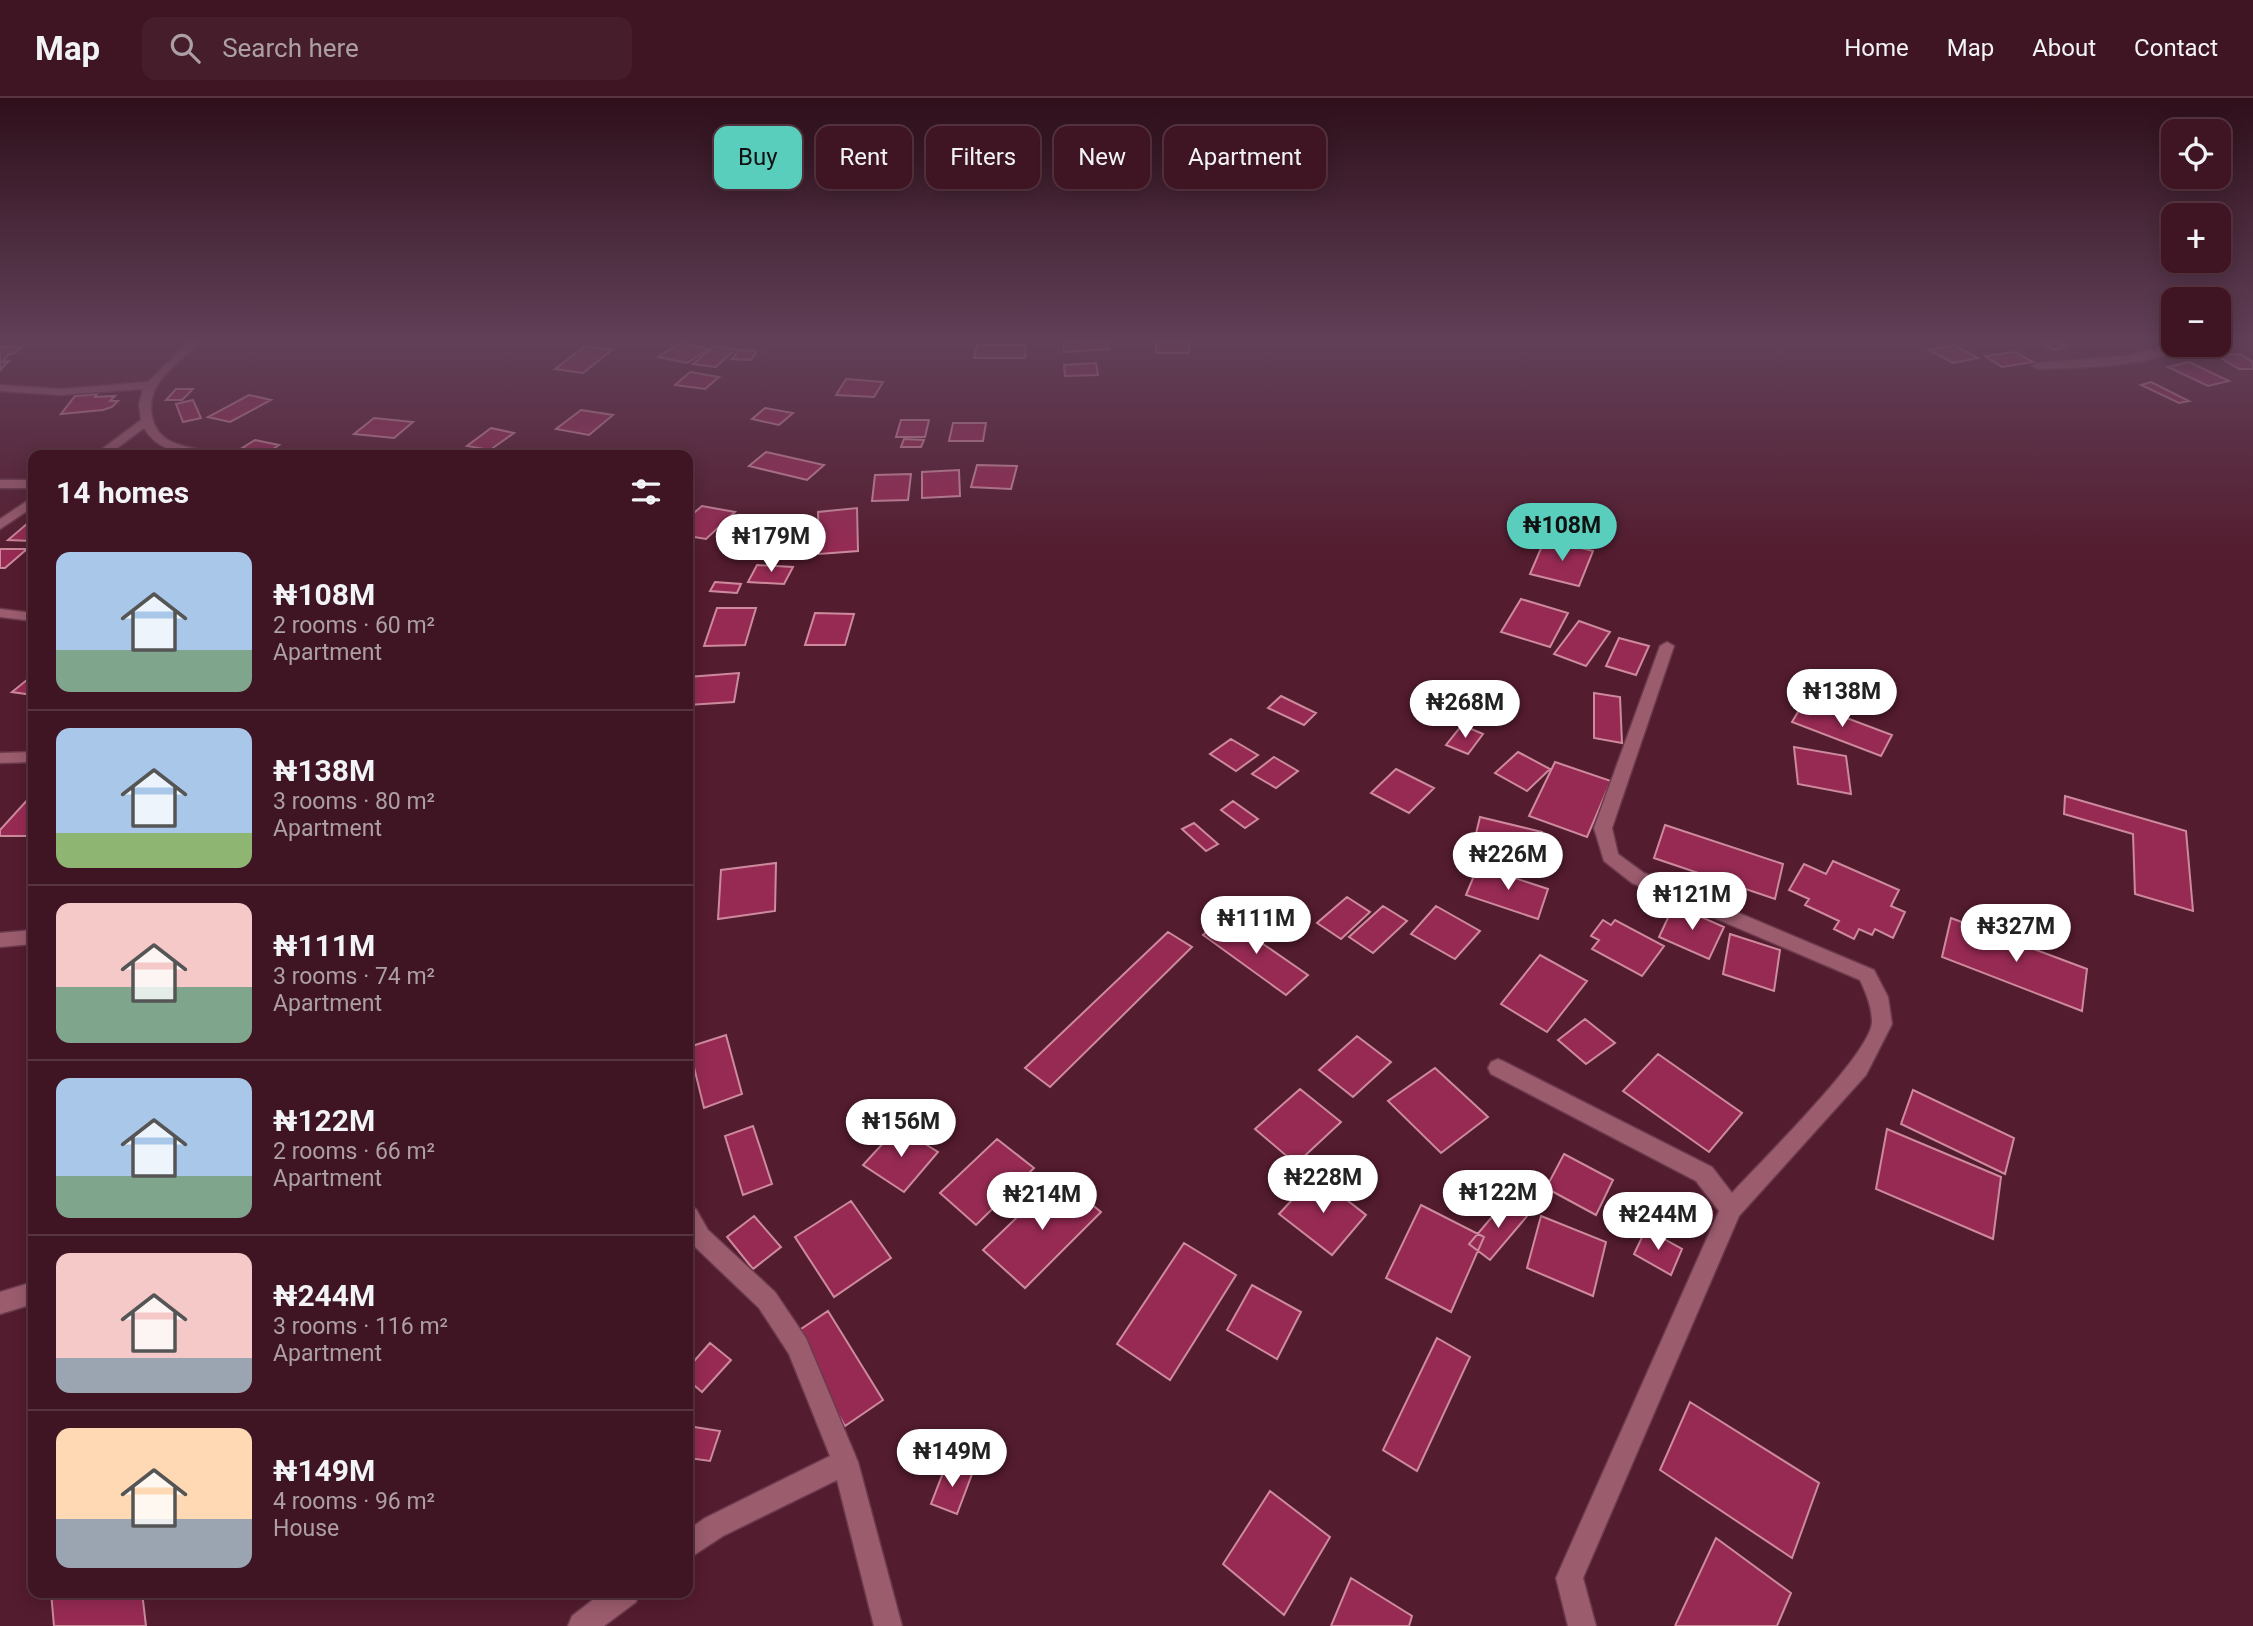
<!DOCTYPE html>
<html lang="en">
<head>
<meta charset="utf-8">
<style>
	body { margin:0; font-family:Roboto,sans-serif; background:#461e2b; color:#f1f3f6; height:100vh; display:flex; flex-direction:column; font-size:26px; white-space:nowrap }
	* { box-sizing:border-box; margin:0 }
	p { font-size:23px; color:#ad9fa6 }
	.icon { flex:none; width:38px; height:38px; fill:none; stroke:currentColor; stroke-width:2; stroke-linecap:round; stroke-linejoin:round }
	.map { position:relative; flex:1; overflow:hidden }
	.panel { position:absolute; left:28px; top:352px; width:665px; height:1148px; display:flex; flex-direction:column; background:#3f1523; border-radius:14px; box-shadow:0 4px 18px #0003,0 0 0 2px #583441 }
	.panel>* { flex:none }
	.top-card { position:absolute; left:714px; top:28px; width:665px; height:63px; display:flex; gap:14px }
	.fabs { position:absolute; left:2161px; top:21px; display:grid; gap:14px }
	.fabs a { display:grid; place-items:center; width:70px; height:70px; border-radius:14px; background:#3f1523; box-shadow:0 4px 18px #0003,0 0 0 2px #583441; font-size:35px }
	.price { position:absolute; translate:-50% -60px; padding:0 16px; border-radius:24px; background:#fff; color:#222; font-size:23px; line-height:46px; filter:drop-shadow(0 2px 4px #0008) }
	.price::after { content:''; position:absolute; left:50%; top:42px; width:21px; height:16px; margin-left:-10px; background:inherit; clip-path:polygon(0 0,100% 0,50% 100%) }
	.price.selected { background:#5acebd; color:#111 }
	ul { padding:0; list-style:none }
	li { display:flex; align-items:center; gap:21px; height:175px; padding:0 28px }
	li+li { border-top:2px solid #583441 }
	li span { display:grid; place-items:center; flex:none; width:196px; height:140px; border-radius:14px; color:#555 }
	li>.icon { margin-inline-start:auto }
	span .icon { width:84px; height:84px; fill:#fffc; stroke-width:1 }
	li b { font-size:30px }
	h2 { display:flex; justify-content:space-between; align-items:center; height:84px; padding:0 28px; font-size:30px }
	.pill { padding:0 24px; border-radius:14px; background:#3f1523; box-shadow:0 4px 18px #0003,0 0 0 2px #583441; font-size:24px; line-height:63px }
	.pill.selected { background:#5acebd; color:#111 }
	header { display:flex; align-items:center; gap:42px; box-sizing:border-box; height:98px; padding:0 35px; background:#3f1523; border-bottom:2px solid #583441 }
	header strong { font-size:33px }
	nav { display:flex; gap:38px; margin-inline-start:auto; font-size:24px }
	.search { width:490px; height:63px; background:#461e2b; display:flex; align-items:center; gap:18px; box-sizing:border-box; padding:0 24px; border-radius:14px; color:#ad9fa6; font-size:26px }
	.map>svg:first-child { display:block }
	.building { fill:#972a53; stroke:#ce8a9d; stroke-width:2 }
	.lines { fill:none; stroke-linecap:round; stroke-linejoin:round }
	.minor-casing { stroke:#6b3a4c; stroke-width:3 }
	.minor { fill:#9b5c6e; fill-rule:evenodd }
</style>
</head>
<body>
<header>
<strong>Map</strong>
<div class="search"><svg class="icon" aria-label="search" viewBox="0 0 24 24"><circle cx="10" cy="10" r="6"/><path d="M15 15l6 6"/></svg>Search here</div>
<nav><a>Home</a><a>Map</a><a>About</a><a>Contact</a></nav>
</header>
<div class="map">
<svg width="2253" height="1528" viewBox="0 0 2253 1528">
	<rect width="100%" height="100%" fill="#541c2f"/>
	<path class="building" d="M1063 244H1108L1109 251 1064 254Z
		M1156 244H1189V255H1156Z
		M2038 244H2056L2066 249 2054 252Z
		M680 245 709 251 687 265 658 259Z
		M977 247H1026L1025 260H974Z
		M1954 247 1978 260 1953 265 1929 252Z
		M23 248 13 256H9L2 264 9 263 0 272V249Z
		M585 248 612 252 583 275 555 271Z
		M714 248 736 251 716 269 693 266Z
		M739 252 757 253 751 262 732 261Z
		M2015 254 2033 264 2002 269 1985 258Z
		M2240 256 2253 264V271H2239L2216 257Z
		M2189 264 2229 283 2208 288 2168 269Z
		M1096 265 1098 277 1065 278 1064 267Z
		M690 274 719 279 705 291 675 287Z
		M846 281 883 284 874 299 836 297Z
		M2151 284 2189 303 2179 305 2141 287Z
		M176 291H193L182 302H166Z
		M97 296 95 299 115 298 110 303H118L112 309 103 312 61 316 75 298Z
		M249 297 271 302 230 324 208 319Z
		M193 302 201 320 183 324 176 306Z
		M765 310 793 315 779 327 752 321Z
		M581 312 613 317 589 337 556 331Z
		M374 320 413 324 394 340 354 336Z
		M901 322H929L925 339H896Z
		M953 325H986L983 343H949Z
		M491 330 514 335 490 352 467 348Z
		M904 341 924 342 921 349H901Z
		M255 342 279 347 267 355 242 350Z
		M766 354 824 367 807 382 749 368Z
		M977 367 1017 368 1011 391 971 389Z
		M959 372 960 398 922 400V374Z
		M911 376 908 402 872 403 875 377Z
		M702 408 735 414 706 441 688 438V420Z
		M857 410 858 453 819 456 818 414Z
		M28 425H33V443L8 442Z
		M1545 441 1593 453 1579 488 1530 476Z
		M0 451H27L5 470H0Z
		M757 467 793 469 784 486 748 484Z
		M715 484 741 486 737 495 710 493Z
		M1521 501 1568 515 1550 549 1501 534Z
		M717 510H756L745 547 704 548Z
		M815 515 854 516 845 547H805Z
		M1579 523 1610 534 1586 568 1554 556Z
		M1619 540 1649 548 1636 577 1606 568Z
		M739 575 734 604 688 607V579Z
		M33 577V597L12 594Z
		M1594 595 1620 599 1622 645 1594 640Z
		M1281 598 1316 615 1304 627 1268 610Z
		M1804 604 1892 637 1881 658 1792 624Z
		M1462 627 1483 636 1468 656 1446 647Z
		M1231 641 1258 657 1236 673 1210 656Z
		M1794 649 1846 658 1851 696 1798 686Z
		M1518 654 1550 671 1527 693 1495 675Z
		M1274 659 1298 673 1276 690 1252 676Z
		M1555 664 1611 683 1587 739 1529 718Z
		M1396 671 1434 690 1409 715 1371 695Z
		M2065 698 2186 733 2193 813 2135 796 2133 736 2064 716Z
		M30 699H33V738H0V732Z
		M1233 703 1258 721 1245 730 1221 712Z
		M1480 719 1542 734 1537 759 1474 744Z
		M1194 725 1218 746 1206 753 1182 731Z
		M1665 727 1783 766 1775 801 1654 760Z
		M1833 763 1899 792 1891 808 1905 814 1893 840 1875 831 1872 837 1859 831 1854 841 1834 831 1839 823 1805 807 1809 801 1789 792 1804 766 1826 776Z
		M776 765 775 813 718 821 721 772Z
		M1478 768 1548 791 1538 821 1466 797Z
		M1347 799 1370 814 1341 841 1317 825Z
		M1674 807 1724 829 1709 861 1659 839Z
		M1383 808 1407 823 1373 855 1349 839Z
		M1436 808 1480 833 1455 861 1411 836Z
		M1224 819 1308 877 1286 897 1203 837Z
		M1951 820 2087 871 2082 913 1942 859Z
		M1603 822 1611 827 1615 822 1664 848 1642 878 1592 851 1599 842 1591 838Z
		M1168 834 1192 849 1050 989 1025 970Z
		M1730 836 1780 852 1774 893 1723 876Z
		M1540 857 1587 883 1547 934 1501 906Z
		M1585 921 1615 945 1586 966 1558 942Z
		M726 937 742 996 704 1010 689 949Z
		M1357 938 1391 964 1353 999 1319 972Z
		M1658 956 1742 1015 1709 1054 1623 993Z
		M1435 970 1488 1019 1441 1055 1388 1003Z
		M1300 991 1341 1024 1296 1066 1255 1031Z
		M1913 992 2014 1040 2005 1076 1901 1026Z
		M753 1028 772 1086 743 1097 725 1038Z
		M898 1029 938 1054 904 1094 863 1067Z
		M1887 1031 2001 1079 1993 1141 1876 1091Z
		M997 1041 1034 1070 976 1127 940 1095Z
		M1564 1056 1613 1082 1596 1117 1546 1090Z
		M1315 1077 1366 1117 1332 1157 1279 1116Z
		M1059 1079 1101 1114 1025 1190 983 1152Z
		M1507 1101 1528 1117 1490 1162 1469 1146Z
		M851 1103 891 1160 834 1199 795 1139Z
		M1421 1107 1484 1139 1451 1214 1386 1180Z
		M754 1118 781 1149 753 1171 727 1139Z
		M1541 1118 1606 1144 1593 1198 1527 1170Z
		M1646 1131 1682 1151 1671 1177 1634 1156Z
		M1184 1145 1236 1177 1170 1282 1117 1246Z
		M1252 1187 1301 1214 1277 1261 1227 1232Z
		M828 1213 883 1302 845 1328 792 1237Z
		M1437 1240 1470 1259 1417 1373 1383 1352Z
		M710 1245 731 1262 702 1294 688 1282V1270Z
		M1690 1304 1819 1385 1792 1460 1660 1372Z
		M688 1328 720 1333 710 1363 688 1360Z
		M946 1367 972 1376 957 1416 931 1406Z
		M1270 1393 1330 1439 1284 1517 1223 1466Z
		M1716 1440 1791 1495 1777 1528H1675Z
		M1351 1480 1412 1518 1409 1528H1331Z
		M51 1494H142L146 1528H54Z"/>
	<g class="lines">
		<defs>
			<path id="minor" d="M188 244H199C179 267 145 283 152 318 154 329 159 337 170 343 182 350 200 349 210 357 185 357 158 354 144 330L108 357H94L141 322 139 306 143 291 60 297 0 293V287L60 291 148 284Z
				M2174 246 2185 247C2156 269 2074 270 2037 271L2032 268 2037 265 2128 258Z
				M2206 247H2218L2227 253 2218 255Z
				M0 382H33V390H0Z
				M33 399V409L0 431V421Z
				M0 511 33 515V523L0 519Z
				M1667 544 1674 548 1612 730 1618 756 1644 775 1874 872 1888 899 1892 926 1866 977 1739 1118 1583 1480 1596 1528H1568L1556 1480 1719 1113 1696 1083 1491 976 1488 970 1491 964 1498 961 1505 964 1712 1069 1732 1095C1758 1066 1871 956 1872 924 1872 909 1866 895 1860 882L1632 785 1604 763 1594 730 1660 548Z
				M33 654V664L0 665V655Z
				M33 832V846L0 849V835Z
				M688 1108 696 1111 708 1132 775 1194 806 1240 858 1364 902 1528H874L837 1382 723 1438 688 1461V1432L705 1420 830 1358 789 1256 759 1210 692 1146 688 1139Z
				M33 1184V1206L0 1216V1194Z
				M603 1494H639L636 1504 604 1528H568L572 1518Z"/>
		</defs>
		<use href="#minor" class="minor-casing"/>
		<use href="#minor" class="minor"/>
	</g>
	<linearGradient id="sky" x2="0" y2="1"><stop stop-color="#2e0f1a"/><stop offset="0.53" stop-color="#614058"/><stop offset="1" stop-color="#614058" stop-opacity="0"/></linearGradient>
	<rect width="2253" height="458" fill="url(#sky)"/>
</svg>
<div class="fabs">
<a><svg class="icon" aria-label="locate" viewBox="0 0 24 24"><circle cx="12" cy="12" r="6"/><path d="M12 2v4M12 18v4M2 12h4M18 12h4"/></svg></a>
<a>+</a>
<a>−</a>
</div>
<b class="price selected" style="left:1562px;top:465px">₦108M</b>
<b class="price" style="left:771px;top:476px">₦179M</b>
<b class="price" style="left:1842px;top:631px">₦138M</b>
<b class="price" style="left:1465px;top:642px">₦268M</b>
<b class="price" style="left:1508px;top:794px">₦226M</b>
<b class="price" style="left:1692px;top:834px">₦121M</b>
<b class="price" style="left:1256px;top:858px">₦111M</b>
<b class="price" style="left:2016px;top:866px">₦327M</b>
<b class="price" style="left:901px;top:1061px">₦156M</b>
<b class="price" style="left:1323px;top:1117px">₦228M</b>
<b class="price" style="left:1498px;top:1132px">₦122M</b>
<b class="price" style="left:1042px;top:1134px">₦214M</b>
<b class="price" style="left:1658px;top:1154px">₦244M</b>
<b class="price" style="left:952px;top:1391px">₦149M</b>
<div class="top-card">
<a class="pill selected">Buy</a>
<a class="pill">Rent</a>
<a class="pill">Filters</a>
<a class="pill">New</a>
<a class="pill">Apartment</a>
</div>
<section class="panel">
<h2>14 homes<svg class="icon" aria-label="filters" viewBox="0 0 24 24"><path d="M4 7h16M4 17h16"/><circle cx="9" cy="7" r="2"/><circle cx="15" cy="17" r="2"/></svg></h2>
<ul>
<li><span style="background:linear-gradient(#a9c7e8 70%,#7fa58c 0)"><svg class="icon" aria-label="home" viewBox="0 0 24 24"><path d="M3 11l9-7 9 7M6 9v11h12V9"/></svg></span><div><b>₦108M</b><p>2 rooms · 60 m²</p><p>Apartment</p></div></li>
<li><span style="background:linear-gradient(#a9c7e8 75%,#8fb573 0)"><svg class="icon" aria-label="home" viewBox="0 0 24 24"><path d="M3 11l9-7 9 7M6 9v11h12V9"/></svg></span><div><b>₦138M</b><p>3 rooms · 80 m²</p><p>Apartment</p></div></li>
<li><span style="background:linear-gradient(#f6c9c9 60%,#7fa58c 0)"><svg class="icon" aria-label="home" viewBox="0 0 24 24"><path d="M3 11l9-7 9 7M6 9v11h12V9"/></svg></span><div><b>₦111M</b><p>3 rooms · 74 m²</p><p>Apartment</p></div></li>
<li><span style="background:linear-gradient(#a9c7e8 70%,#7fa58c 0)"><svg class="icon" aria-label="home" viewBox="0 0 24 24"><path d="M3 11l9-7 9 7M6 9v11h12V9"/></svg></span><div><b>₦122M</b><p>2 rooms · 66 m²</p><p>Apartment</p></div></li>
<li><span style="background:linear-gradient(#f6c9c9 75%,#9aa5b1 0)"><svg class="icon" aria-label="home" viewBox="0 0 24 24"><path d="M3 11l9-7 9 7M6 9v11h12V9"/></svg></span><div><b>₦244M</b><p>3 rooms · 116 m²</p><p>Apartment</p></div></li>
<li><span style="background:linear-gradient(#ffd9b3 65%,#9aa5b1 0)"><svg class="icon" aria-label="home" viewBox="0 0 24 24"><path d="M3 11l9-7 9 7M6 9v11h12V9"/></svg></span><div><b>₦149M</b><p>4 rooms · 96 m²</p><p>House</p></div></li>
</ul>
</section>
</div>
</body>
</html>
